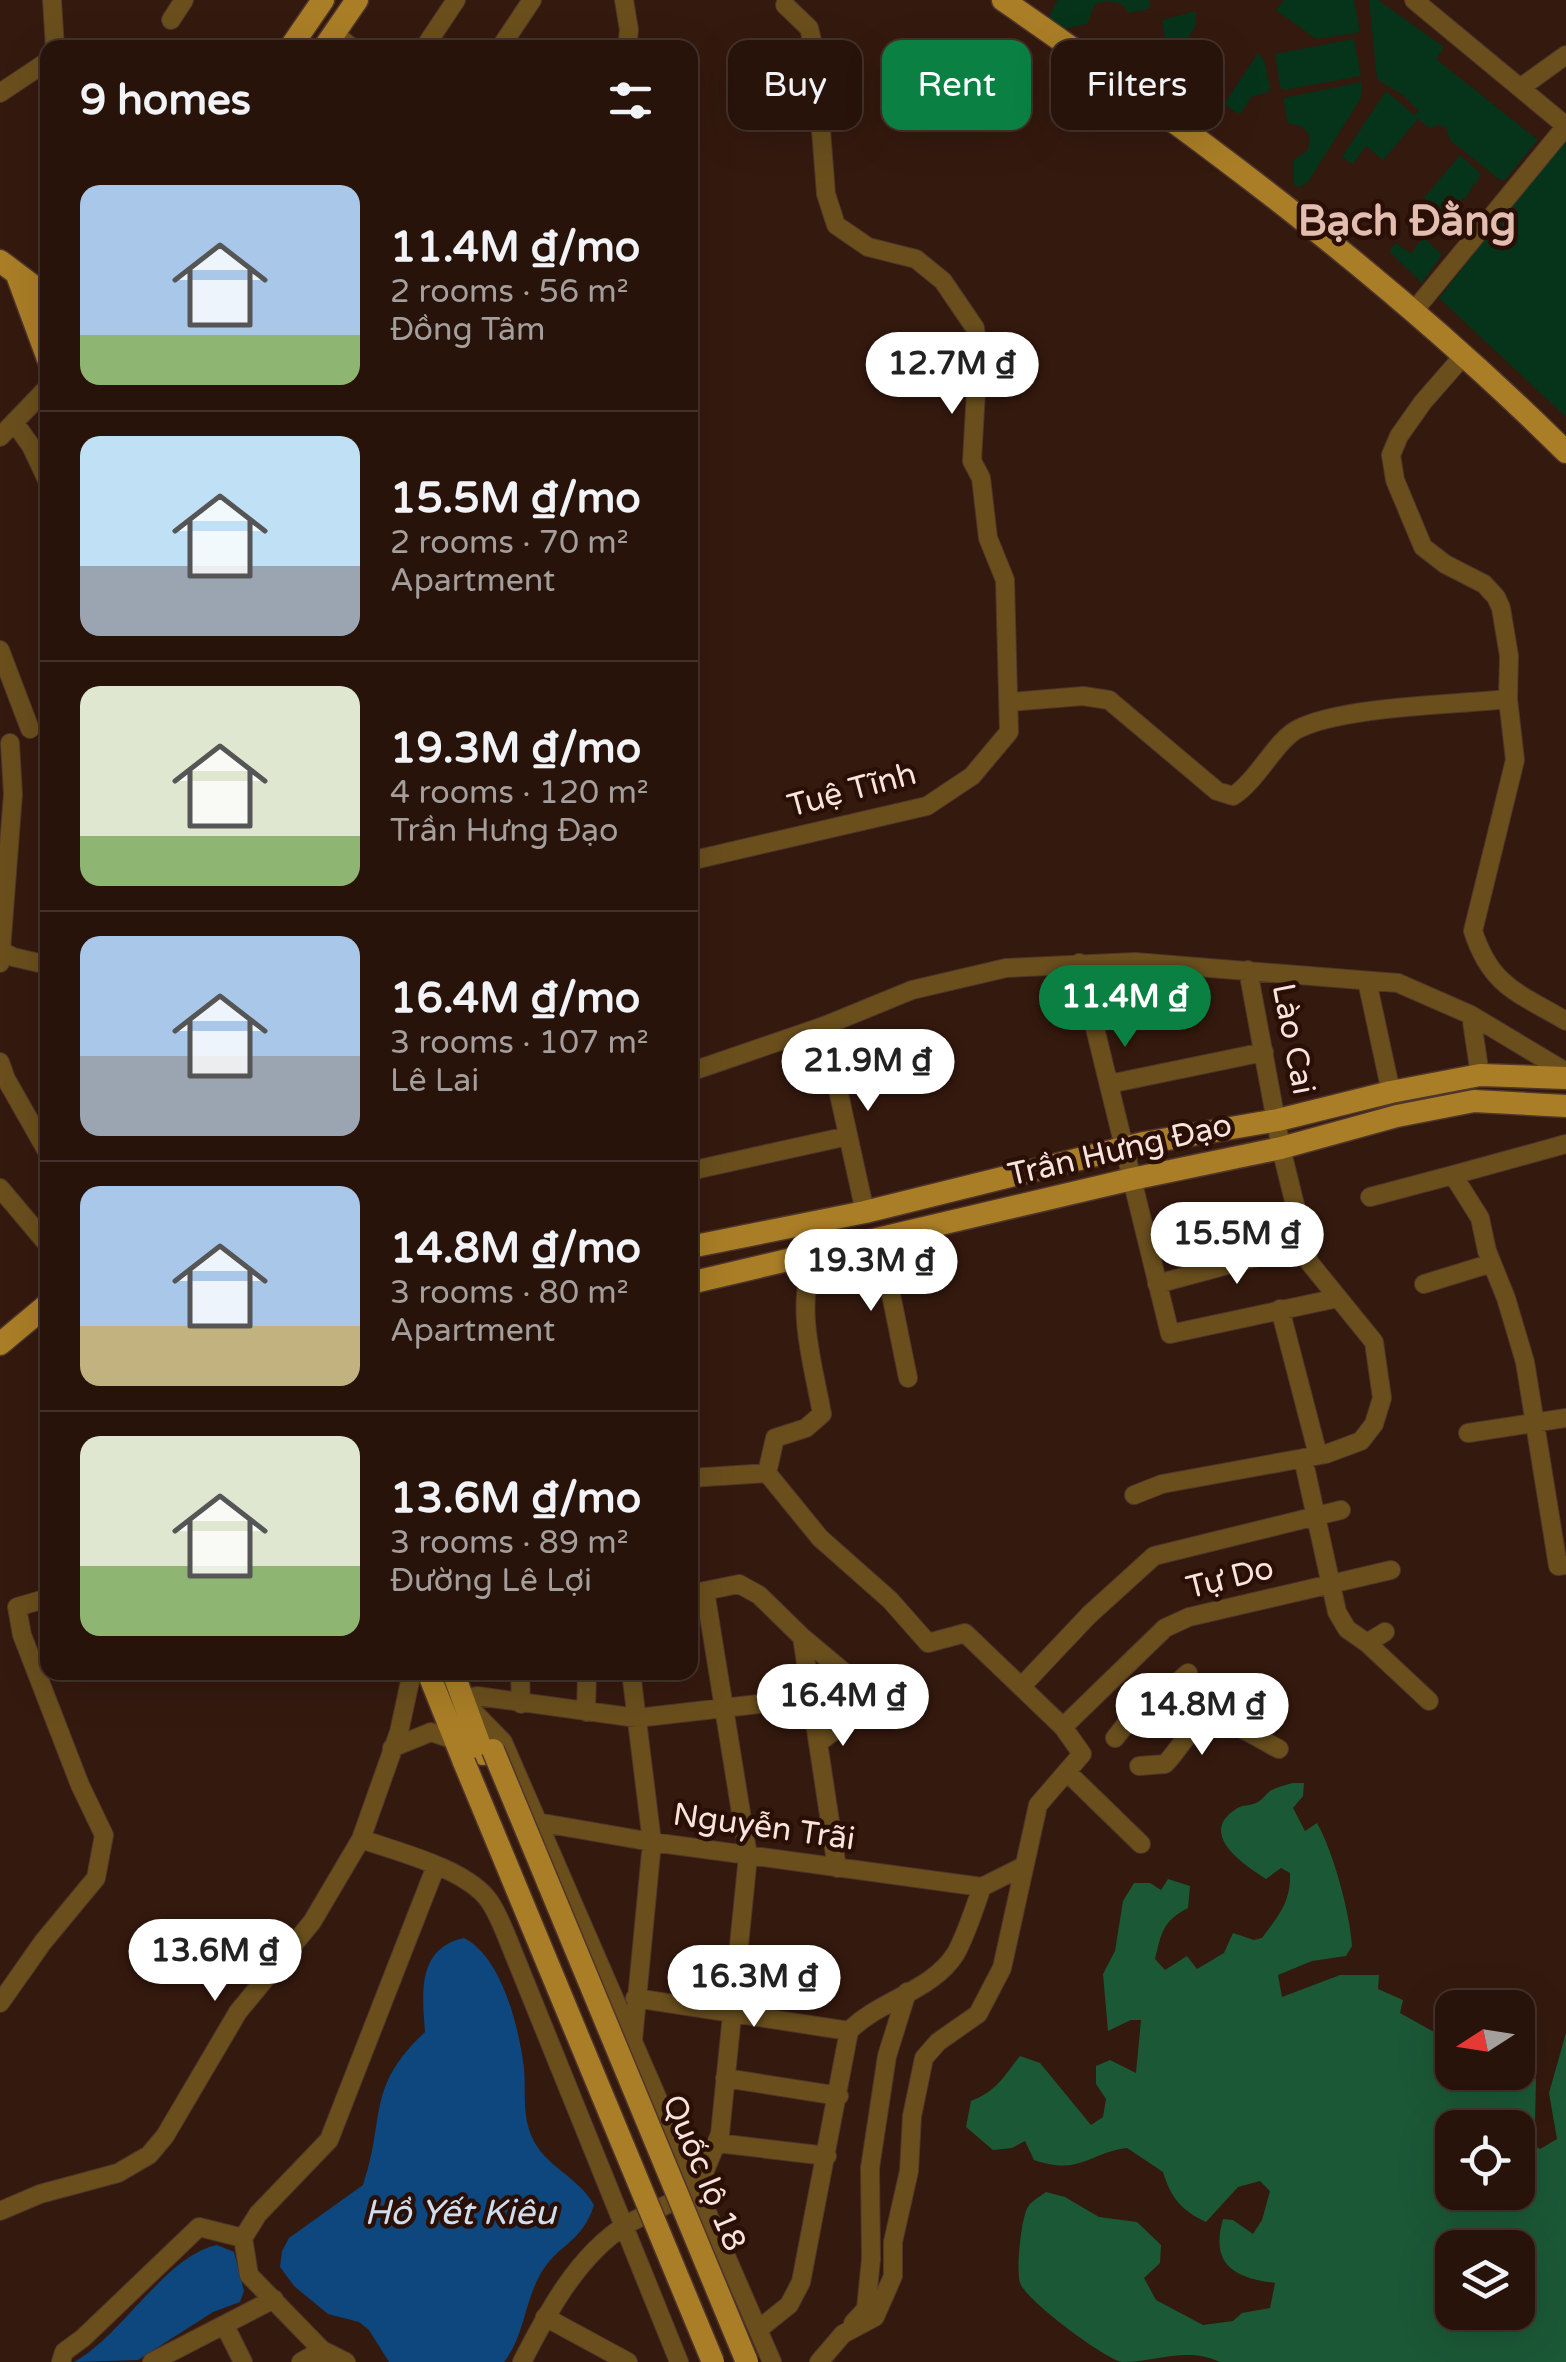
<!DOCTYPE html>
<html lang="en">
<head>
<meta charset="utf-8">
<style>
	body { margin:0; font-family:"Varela Round",sans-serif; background:#332018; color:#f1f3f6; height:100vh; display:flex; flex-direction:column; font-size:38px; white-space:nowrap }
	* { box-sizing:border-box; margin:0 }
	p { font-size:32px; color:#a49e9c }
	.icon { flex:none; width:55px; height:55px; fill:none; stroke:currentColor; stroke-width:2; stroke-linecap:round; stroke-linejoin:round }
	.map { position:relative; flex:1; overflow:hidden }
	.side { position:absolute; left:40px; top:40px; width:658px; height:1640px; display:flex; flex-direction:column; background:#27130a; border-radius:20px; box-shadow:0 10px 40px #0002,0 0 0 2px #43322b }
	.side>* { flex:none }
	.banner { position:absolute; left:728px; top:40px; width:688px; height:90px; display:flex; gap:20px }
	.needle { width:65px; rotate:258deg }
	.fabs { position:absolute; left:1435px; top:1990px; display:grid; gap:20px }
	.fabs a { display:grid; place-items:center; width:100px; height:100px; border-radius:20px; background:#27130a; box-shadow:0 10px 40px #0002,0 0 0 2px #43322b; font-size:50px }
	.price { position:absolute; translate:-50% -85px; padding:0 22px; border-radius:35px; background:#fff; color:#222; font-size:32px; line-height:65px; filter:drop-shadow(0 2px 5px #0008) }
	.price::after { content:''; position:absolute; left:50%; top:60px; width:30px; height:22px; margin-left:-15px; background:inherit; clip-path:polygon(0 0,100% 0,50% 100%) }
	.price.active { background:#0b8043; color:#fff }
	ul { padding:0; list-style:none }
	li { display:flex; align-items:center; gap:30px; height:250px; padding:0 40px }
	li+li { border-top:2px solid #43322b }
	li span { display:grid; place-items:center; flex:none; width:280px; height:200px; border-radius:20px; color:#555 }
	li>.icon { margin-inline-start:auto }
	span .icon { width:120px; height:120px; fill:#fffc; stroke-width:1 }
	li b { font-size:42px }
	h2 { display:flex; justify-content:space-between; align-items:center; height:120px; padding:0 40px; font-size:42px }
	.chip { padding:0 35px; border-radius:20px; background:#27130a; box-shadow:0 10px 40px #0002,0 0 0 2px #43322b; font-size:35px; line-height:90px }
	.chip.active { background:#0b8043; color:#fff }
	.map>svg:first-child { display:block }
	.green { fill:#05341b }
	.forest { fill:#1b5836; fill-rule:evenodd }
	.water { fill:#0d477d }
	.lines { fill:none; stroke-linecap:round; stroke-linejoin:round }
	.minor-casing { stroke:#4f352b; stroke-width:20 }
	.major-casing { stroke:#4f352b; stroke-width:25 }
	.minor { stroke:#6a4f1d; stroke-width:18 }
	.major { stroke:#aa7e27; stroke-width:22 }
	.major-bridge-casing { stroke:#4f352b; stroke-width:25; stroke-linecap:butt }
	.major-bridge { stroke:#aa7e27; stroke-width:22 }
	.labels { text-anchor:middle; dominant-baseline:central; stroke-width:9; stroke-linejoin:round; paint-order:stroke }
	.street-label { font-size:32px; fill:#f8e4dd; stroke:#290f05 }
	.water-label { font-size:35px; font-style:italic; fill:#cfddee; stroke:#290f05 }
	.district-label { font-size:42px; font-weight:bold; fill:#e3bdaf; stroke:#290f05 }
</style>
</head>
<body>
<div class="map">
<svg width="1566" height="2362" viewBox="0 0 1566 2362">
	<rect width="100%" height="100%" fill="#34190e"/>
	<path class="green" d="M1058 0H1150L1149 9 1128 13C1125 0 1105 0 1095 4L1087 24 1058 30 1046 21Z
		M1284 0H1354L1360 32 1316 39 1276 10Z
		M1369 0H1378L1444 47 1436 59 1538 140 1505 180H1500L1450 140 1446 127 1437 125 1430 128 1418 119 1383 160 1366 146 1353 164 1342 157 1386 91 1414 115 1419 111 1404 96 1377 79Z
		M1196 11V25L1171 64 1157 59 1155 55 1165 38 1162 20Z
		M1354 39 1361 76 1284 90 1280 87 1275 54Z
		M1258 53 1264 60 1270 88 1268 92 1251 97 1241 113H1237L1224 104Z
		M1362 82 1361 98 1308 182 1300 187 1294 185V160L1308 150 1310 136 1303 127 1288 123 1283 98Z
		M1566 137V417L1439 298Z
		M1460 155 1481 174 1477 179 1478 183 1474 184 1466 198H1461L1462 202H1457L1453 211 1448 212 1445 222 1441 221V227L1436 226V232L1430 235 1426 232 1442 211 1424 198Z
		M1423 237 1442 255 1422 283 1389 251 1396 243 1411 254Z"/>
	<path class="forest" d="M1293 1783H1304L1303 1796 1293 1808 1305 1831 1317 1823C1333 1851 1350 1913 1352 1946L1346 1956 1312 1961 1278 1975 1282 1997 1340 1975H1379L1378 1989 1403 2000 1400 2013 1452 2042V2072H1518V2065L1533 2073 1536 2080 1535 2122 1522 2138 1540 2149 1557 2139 1549 2093 1566 2033V2362H1220C1186 2346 1157 2362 1122 2362 1103 2358 1026 2300 1020 2283 1016 2271 1021 2217 1028 2207 1031 2201 1041 2196 1046 2192L1065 2197 1099 2217 1137 2222 1161 2245 1160 2263 1144 2278 1156 2300 1203 2325 1233 2321 1242 2313 1270 2308 1275 2283C1234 2278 1210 2265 1223 2219L1233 2220 1253 2234 1262 2220 1270 2191 1260 2181 1238 2187 1206 2222C1181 2210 1171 2198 1163 2172L1127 2148C1088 2153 1080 2176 1034 2160L1025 2141 1012 2148 993 2150 966 2127 971 2101C997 2091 1004 2076 1020 2056L1040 2063 1091 2125 1103 2117 1106 2099 1096 2084V2066L1110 2060 1136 2073 1141 2020H1131L1108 2031 1103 1974 1115 1951 1123 1901 1134 1883H1150L1161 1890 1168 1879 1190 1886 1188 1908C1162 1922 1162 1932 1155 1959L1165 1970 1187 1956 1197 1969 1224 1953 1233 1933 1254 1940 1262 1938C1279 1915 1291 1902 1290 1873L1281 1868 1266 1879C1244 1865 1197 1834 1236 1809 1243 1804 1252 1806 1258 1802 1263 1799 1266 1794 1270 1791 1277 1787 1286 1785 1293 1783ZM1452 2128H1518V2192H1452ZM1452 2248H1518V2312H1452Z"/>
	<path class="water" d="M464 1938C502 1957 519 2028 524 2068 526 2092 522 2114 532 2137 544 2166 579 2177 594 2205 582 2243 559 2243 541 2273 524 2302 525 2335 504 2362H389L369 2330 359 2322 328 2314 294 2286 280 2267 282 2251 289 2238 363 2185C386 2118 365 2088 425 2032 422 1993 417 1948 464 1938Z
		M217 2245 234 2252 244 2291 240 2302 213 2312 138 2360 74 2362C122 2336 165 2256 217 2245Z"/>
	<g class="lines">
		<defs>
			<path id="minor" d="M52 0 55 48
				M624 0 629 30 627 48
				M171 20 184 0
				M334 33 352 48
				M424 48 456 0
				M500 48 532 0
				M1520 88 1566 55
				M0 93 48 61
				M1413 312 1566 126 1414 0
				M1465 354 1423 402 1399 436 1391 455 1395 480 1423 547 1445 564 1484 584 1496 597 1501 608 1509 656 1508 699 1515 760 1473 931C1491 987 1519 993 1566 1021
				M14 422 31 446 48 482
				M0 437 48 387
				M0 650 30 729
				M1009 702 1083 696 1109 700 1217 791 1233 796C1258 780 1276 740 1298 729 1344 706 1454 705 1508 699
				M690 861 927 806 972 776 1009 732 1005 580 988 538 981 478 972 461 978 356 975 328 943 281 916 259 868 247 836 225 826 194 815 53 809 28 785 5
				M0 950 13 957 48 965
				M0 963 13 794 10 743
				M1079 963 1170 1334 1338 1298
				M1367 981 1391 1092
				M1471 1015 1480 1075
				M824 1026 865 1212
				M0 1062 6 1079 48 1153
				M690 1072 824 1026 912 990 1006 968 1135 962 1398 983 1471 1015 1566 1072
				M1109 1084 1264 1052
				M1566 1144 1453 1175 1480 1218 1487 1251 1506 1298 1525 1362 1558 1566 1566 1565
				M690 1171 848 1136
				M0 1188 48 1245
				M1370 1197 1453 1175
				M880 1240 908 1378
				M1157 1284 1305 1244
				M1424 1284 1492 1263
				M1280 1309 1318 1455
				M1468 1433 1566 1418
				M1303 1458 1337 1612 1347 1629 1367 1643 1429 1701
				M767 1473 820 1538 890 1600 928 1643 965 1633 1063 1727 1082 1754 1038 1805 1002 1968 978 2014 938 2042 924 2058 912 2116 909 2171 893 2242V2276L875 2317 843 2334 819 2362
				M690 1478 767 1473 775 1438 806 1428 822 1414C813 1363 794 1306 815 1256L804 1224
				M1134 1495 1162 1484 1326 1454 1361 1441 1374 1424 1382 1398 1374 1342 1309 1262 1281 1148 1248 970
				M690 1594 739 1584 759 1595 802 1637 864 1689 869 1704 818 1743
				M802 1637 837 1868
				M1367 1643 1385 1632
				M520 1672 521 1704
				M631 1672 652 1842 633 2040
				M1021 1687 1089 1615 1154 1556 1341 1510
				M462 1700 477 1696 637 1718 811 1698
				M469 1707 503 1742 772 2362
				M586 1712 587 1672
				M1063 1727 1165 1628 1189 1617 1391 1570
				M1115 1738 1143 1702 1171 1688 1188 1673
				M392 1748 431 1732 455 1740
				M1139 1766 1165 1764C1178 1751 1188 1730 1204 1722 1222 1712 1262 1741 1279 1749
				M1067 1772 1141 1844
				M537 1822 652 1842 982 1887
				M361 1839C398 1852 468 1869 490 1902 499 1916 505 1932 511 1947L679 2362
				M982 1887 1024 1866
				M635 1998 849 2031
				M0 2003 43 1942 96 1878 104 1835 80 1785 22 1635 17 1607 48 1598
				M725 2078 839 2096
				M717 2143 827 2156
				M0 2211 40 2194 118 2173 149 2155 165 2136 238 2012 312 1922 361 1839 399 1732 412 1672
				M545 2317 628 2362
				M853 2323 866 2309 871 2259 870 2168 887 2056 907 1992
				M225 2326 243 2362
				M759 2329 789 2305 801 2282 849 2031C879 2000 933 1991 956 1953 967 1933 974 1909 982 1887
				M61 2362 64 2352 83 2338 199 2227 243 2238
				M152 2362 274 2299
				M301 2362 322 2350 325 2357
				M346 2362 322 2350 249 2275 243 2238 258 2214 329 2140 436 1866
				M522 2362C547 2313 578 2255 626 2225 649 2212 674 2202 697 2190L720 2134 748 1856 705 1591"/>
			<path id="major" d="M1003 0C1201 137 1395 282 1566 452
				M290 48 323 0
				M324 48 357 0
				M0 261 48 297
				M17 275 48 359
				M690 1247 865 1212 1144 1143 1278 1120 1391 1092 1480 1075 1566 1078
				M690 1283 1132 1179 1281 1148 1397 1116 1474 1101 1566 1106
				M0 1344 48 1304
				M428 1672 464 1762
				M453 1672 483 1754"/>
		</defs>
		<use href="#minor" class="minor-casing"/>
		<use href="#major" class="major-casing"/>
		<use href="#minor" class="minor"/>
		<use href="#major" class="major"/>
		<defs>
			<path id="major-bridge" d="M493 1750 747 2362
				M464 1762 713 2362"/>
		</defs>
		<use href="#major-bridge" class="major-bridge-casing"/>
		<use href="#major-bridge" class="major-bridge"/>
	</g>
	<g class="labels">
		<g class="street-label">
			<text transform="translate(852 790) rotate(-15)">Tuệ Tĩnh</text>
			<text transform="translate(1293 1039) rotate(79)">Lào Cai</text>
			<text transform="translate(1120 1150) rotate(-13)">Trần Hưng Đạo</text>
			<text transform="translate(1230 1578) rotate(-14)">Tự Do</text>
			<text transform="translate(764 1827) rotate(8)">Nguyễn Trãi</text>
			<text transform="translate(704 2173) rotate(67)">Quốc lộ 18</text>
		</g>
		<g class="water-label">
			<text x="460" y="2213">Hồ Yết Kiêu</text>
		</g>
		<g class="district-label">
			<text x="1407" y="221">Bạch Đằng</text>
		</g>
	</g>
</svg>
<div class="fabs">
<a><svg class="needle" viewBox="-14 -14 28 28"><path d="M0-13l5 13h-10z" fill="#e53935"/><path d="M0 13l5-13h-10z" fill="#a49e9c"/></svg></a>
<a><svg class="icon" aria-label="locate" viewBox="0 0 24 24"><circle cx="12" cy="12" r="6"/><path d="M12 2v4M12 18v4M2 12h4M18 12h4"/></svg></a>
<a><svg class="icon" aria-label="layers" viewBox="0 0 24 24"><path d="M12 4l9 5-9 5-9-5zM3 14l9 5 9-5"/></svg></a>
</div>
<b class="price" style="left:952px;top:417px">12.7M ₫</b>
<b class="price active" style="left:1125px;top:1050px">11.4M ₫</b>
<b class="price" style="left:868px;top:1114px">21.9M ₫</b>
<b class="price" style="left:1237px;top:1287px">15.5M ₫</b>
<b class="price" style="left:871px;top:1314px">19.3M ₫</b>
<b class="price" style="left:843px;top:1749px">16.4M ₫</b>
<b class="price" style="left:1202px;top:1758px">14.8M ₫</b>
<b class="price" style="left:215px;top:2004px">13.6M ₫</b>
<b class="price" style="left:754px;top:2030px">16.3M ₫</b>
<div class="banner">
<a class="chip">Buy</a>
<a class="chip active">Rent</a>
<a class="chip">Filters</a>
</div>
<section class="side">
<h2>9 homes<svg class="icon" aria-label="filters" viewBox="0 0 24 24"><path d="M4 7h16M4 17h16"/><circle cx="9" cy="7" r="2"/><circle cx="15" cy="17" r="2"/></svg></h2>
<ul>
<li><span style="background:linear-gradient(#a9c7e8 75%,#8fb573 0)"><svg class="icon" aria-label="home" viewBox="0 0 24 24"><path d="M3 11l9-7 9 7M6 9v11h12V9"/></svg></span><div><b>11.4M ₫/mo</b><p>2 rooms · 56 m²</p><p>Đồng Tâm</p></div></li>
<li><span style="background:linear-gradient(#bfe0f5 65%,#9aa5b1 0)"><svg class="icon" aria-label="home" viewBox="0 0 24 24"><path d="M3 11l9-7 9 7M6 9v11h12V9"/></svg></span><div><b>15.5M ₫/mo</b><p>2 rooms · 70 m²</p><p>Apartment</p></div></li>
<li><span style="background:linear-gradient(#dfe7d0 75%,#8fb573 0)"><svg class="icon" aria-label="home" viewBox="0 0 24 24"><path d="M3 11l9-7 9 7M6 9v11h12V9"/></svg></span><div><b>19.3M ₫/mo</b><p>4 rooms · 120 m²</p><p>Trần Hưng Đạo</p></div></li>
<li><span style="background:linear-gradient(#a9c7e8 60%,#9aa5b1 0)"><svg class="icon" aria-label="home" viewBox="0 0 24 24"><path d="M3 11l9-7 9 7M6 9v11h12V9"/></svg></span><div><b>16.4M ₫/mo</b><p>3 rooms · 107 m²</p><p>Lê Lai</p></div></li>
<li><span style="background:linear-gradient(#a9c7e8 70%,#c2b280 0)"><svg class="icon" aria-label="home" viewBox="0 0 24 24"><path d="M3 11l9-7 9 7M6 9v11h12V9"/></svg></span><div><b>14.8M ₫/mo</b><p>3 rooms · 80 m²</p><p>Apartment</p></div></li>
<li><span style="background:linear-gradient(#dfe7d0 65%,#8fb573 0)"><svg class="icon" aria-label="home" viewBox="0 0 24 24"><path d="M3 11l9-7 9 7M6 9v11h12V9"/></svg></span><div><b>13.6M ₫/mo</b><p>3 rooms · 89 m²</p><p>Đường Lê Lợi</p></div></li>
</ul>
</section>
</div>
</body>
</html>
